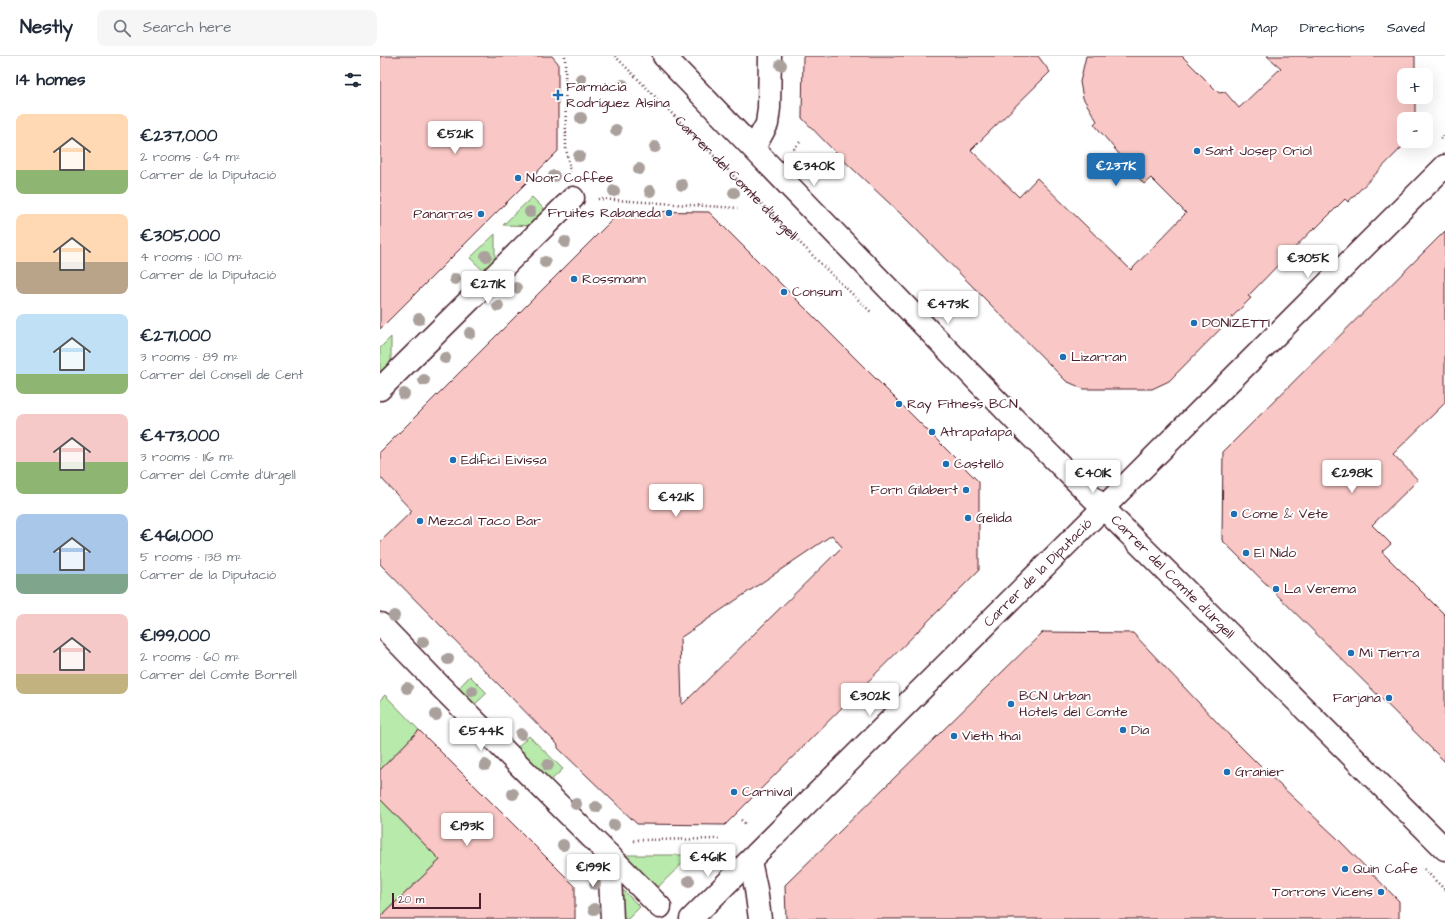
<!DOCTYPE html>
<html lang="en">
<head>
<meta charset="utf-8">
<style>
	body { margin:0; font-family:"Architects Daughter",sans-serif; background:#f6f6f7; color:#1f2937; height:100vh; display:flex; flex-direction:column; font-size:15px; white-space:nowrap }
	* { box-sizing:border-box; margin:0 }
	p { font-size:13px; color:#747a83 }
	.icon { flex:none; width:22px; height:22px; fill:none; stroke:currentColor; stroke-width:2; stroke-linecap:round; stroke-linejoin:round }
	.map { position:relative; flex:1; overflow:hidden }
	.drawer { display:flex; flex-direction:column; background:#fff; width:380px }
	.drawer>* { flex:none }
	.fabs { position:absolute; left:1017px; top:12px; display:grid; gap:8px }
	.fabs a { display:grid; place-items:center; width:36px; height:36px; border-radius:8px; background:#fff; box-shadow:0 4px 16px #0002; font-size:20px }
	.scale { position:absolute; left:12px; bottom:10px; width:89px; box-sizing:border-box; padding-left:4px; border:2px solid #4a1f2b; border-top:0; font-size:11px; line-height:14px; white-space:nowrap; color:#4a1f2b; -webkit-text-stroke:3px #fff; paint-order:stroke }
	.price { position:absolute; translate:-50% -34px; padding:0 9px; border-radius:4px; background:#fff; color:#222; font-size:13px; line-height:26px; filter:drop-shadow(0 1px 2px #0008) }
	.price::after { content:''; position:absolute; left:50%; top:24px; width:12px; height:9px; margin-left:-6px; background:inherit; clip-path:polygon(0 0,100% 0,50% 100%) }
	.price.current { background:#1f6fb2; color:#fff }
	ul { padding:0; list-style:none }
	li { display:flex; align-items:center; gap:12px; height:100px; padding:0 16px }
	li span { display:grid; place-items:center; flex:none; width:112px; height:80px; border-radius:8px; color:#555 }
	li>.icon { margin-inline-start:auto }
	span .icon { width:48px; height:48px; fill:#fffc; stroke-width:1 }
	li b { font-size:17px }
	h2 { display:flex; justify-content:space-between; align-items:center; height:48px; padding:0 16px; font-size:17px }
	header { display:flex; align-items:center; gap:24px; box-sizing:border-box; height:56px; padding:0 20px; background:#fff; border-bottom:1px solid #e0e1e3 }
	header strong { font-size:19px }
	nav { display:flex; gap:22px; margin-inline-start:auto; font-size:14px }
	.search { width:280px; height:36px; background:#f6f6f7; display:flex; align-items:center; gap:10px; box-sizing:border-box; padding:0 14px; border-radius:8px; color:#747a83; font-size:15px }
	main { display:flex; flex:1; min-height:0 }
	.map>svg:first-child { display:block }
	.green { fill:#b7eaab; stroke:#80846b }
	.building { fill:#f9c8c6; stroke:#4a1f2b; fill-rule:evenodd }
	.lines { fill:none; stroke-linecap:round; stroke-linejoin:round }
	.pedestrian-casing { stroke:#4a1f2b; stroke-width:25 }
	.minor-casing { stroke:#4a1f2b; stroke-width:25 }
	.secondary-casing { stroke:#4a1f2b; stroke-width:25 }
	.path { stroke:#4a1f2b; stroke-width:2.5; stroke-dasharray:1 3; stroke-linecap:butt }
	.pedestrian { stroke:#fff; stroke-width:22 }
	.minor { stroke:#fff; stroke-width:22 }
	.secondary { stroke:#fff; stroke-width:22 }
	.tree { fill:#aaa09c }
	.poi-dot { fill:#1f6fb2; stroke:#fff; stroke-width:1.5 }
	.labels { text-anchor:middle; dominant-baseline:central; stroke-width:4; stroke-linejoin:round; paint-order:stroke }
	.poi-label { font-size:14px; fill:#4a1f2b; stroke:#fff; text-anchor:start }
	.street-label { font-size:14px; fill:#4a1f2b; stroke:#fff }
</style>
</head>
<body>
<header>
<strong>Nestly</strong>
<div class="search"><svg class="icon" aria-label="search" viewBox="0 0 24 24"><circle cx="10" cy="10" r="6"/><path d="M15 15l6 6"/></svg>Search here</div>
<nav><a>Map</a><a>Directions</a><a>Saved</a></nav>
</header>
<main>
<section class="drawer">
<h2>14 homes<svg class="icon" aria-label="filters" viewBox="0 0 24 24"><path d="M4 7h16M4 17h16"/><circle cx="9" cy="7" r="2"/><circle cx="15" cy="17" r="2"/></svg></h2>
<ul>
<li><span style="background:linear-gradient(#ffd9b3 70%,#8fb573 0)"><svg class="icon" aria-label="home" viewBox="0 0 24 24"><path d="M3 11l9-7 9 7M6 9v11h12V9"/></svg></span><div><b>€237,000</b><p>2 rooms · 64 m²</p><p>Carrer de la Diputació</p></div></li>
<li><span style="background:linear-gradient(#ffd9b3 60%,#b9a48a 0)"><svg class="icon" aria-label="home" viewBox="0 0 24 24"><path d="M3 11l9-7 9 7M6 9v11h12V9"/></svg></span><div><b>€305,000</b><p>4 rooms · 100 m²</p><p>Carrer de la Diputació</p></div></li>
<li><span style="background:linear-gradient(#bfe0f5 75%,#8fb573 0)"><svg class="icon" aria-label="home" viewBox="0 0 24 24"><path d="M3 11l9-7 9 7M6 9v11h12V9"/></svg></span><div><b>€271,000</b><p>3 rooms · 89 m²</p><p>Carrer del Consell de Cent</p></div></li>
<li><span style="background:linear-gradient(#f6c9c9 60%,#8fb573 0)"><svg class="icon" aria-label="home" viewBox="0 0 24 24"><path d="M3 11l9-7 9 7M6 9v11h12V9"/></svg></span><div><b>€473,000</b><p>3 rooms · 116 m²</p><p>Carrer del Comte d'Urgell</p></div></li>
<li><span style="background:linear-gradient(#a9c7e8 75%,#7fa58c 0)"><svg class="icon" aria-label="home" viewBox="0 0 24 24"><path d="M3 11l9-7 9 7M6 9v11h12V9"/></svg></span><div><b>€461,000</b><p>5 rooms · 138 m²</p><p>Carrer de la Diputació</p></div></li>
<li><span style="background:linear-gradient(#f6c9c9 75%,#c2b280 0)"><svg class="icon" aria-label="home" viewBox="0 0 24 24"><path d="M3 11l9-7 9 7M6 9v11h12V9"/></svg></span><div><b>€199,000</b><p>2 rooms · 60 m²</p><p>Carrer del Comte Borrell</p></div></li>
</ul>
</section>
<div class="map">
<svg width="1065" height="863" viewBox="0 0 1065 863">
	<rect width="100%" height="100%" fill="#fff"/>
	<filter id="ink" filterUnits="userSpaceOnUse"><feTurbulence type="fractalNoise" baseFrequency=".025" numOctaves="2"/><feDisplacementMap in="SourceGraphic" scale="8" xChannelSelector="R" yChannelSelector="G"/><feConvolveMatrix kernelMatrix="1 2 1 2 8 2 1 2 1" color-interpolation-filters="sRGB"/></filter>
	<g filter="url(#ink)">
		<path class="green" d="M152 141 170 159 160 170 123 169Z
			M115 178V214L109 220 90 202Z
			M11 281V317L0 318V292Z
			M90 620 107 637 91 652 75 636Z
			M5 639 39 674 0 714V644Z
			M149 680 183 713 167 728 133 695Z
			M0 743 60 804 0 861Z
			M238 799H311L274 835Z
			M237 828 260 851 248 863H237Z"/>
		<path class="building" d="M0 0H172L178 7V95L0 273Z
			M423 0H658L670 16 591 94 639 141 657 122 751 214 806 157 771 122 764 128 714 68 717 65 703 42 700 26 706 0H802L839 37 845 36 859 52 901 12 887 0H1035V19H1024V41H1035V63H1024V85H1028L968 146 965 143 935 173V171L868 240 871 242 789 325 772 333H704L686 325 523 160 458 99 422 62Z
			M241 155 329 156 599 426V514L345 769 257 768 178 692V689L0 508V486L32 455 0 421V396ZM452 479 462 491 302 649 300 582Z
			M1065 175V347L1013 398 1038 424 992 469 1011 488 1002 496 1065 559V706L842 484 843 396Z
			M663 576 753 577 851 681 886 716 957 782 1019 845V863H406L405 829Z
			M39 674 195 830V863H0V861L60 804 0 743V714Z"/>
		<g class="lines">
			<defs>
				<path id="pedestrian" d="M229 799 280 851"/>
				<g id="minor">
					<path d="M374 92 387 68 389 52 390 0"/>
					<path d="M0 333 193 142"/>
					<path d="M0 568 58 628 229 799 232 863"/>
					<path d="M370 805 376 833 380 863"/>
					<path id="s2" d="M311 863 639 536 1065 110"/>
				</g>
				<g id="secondary">
					<path id="s3" d="M284 0 641 370 1065 793"/>
				</g>
			</defs>
			<use href="#pedestrian" class="pedestrian-casing"/>
			<use href="#minor" class="minor-casing"/>
			<use href="#secondary" class="secondary-casing"/>
			<g class="path">
				<path d="M185 0 186 92 190 116"/>
				<path id="s1" d="M235 0 443 210 492 257"/>
				<path d="M1060 83 1065 79"/>
				<path d="M414 93 420 86"/>
				<path d="M218 143 358 152"/>
				<path d="M361 764 367 769"/>
				<path d="M254 785 258 784 341 783"/>
				<path d="M1044 813 1065 834"/>
			</g>
			<use href="#pedestrian" class="pedestrian"/>
			<use href="#minor" class="minor"/>
			<use href="#secondary" class="secondary"/>
		</g>
		<g class="tree">
			<circle cx="401" cy="9" r="6"/>
			<circle cx="201" cy="23" r="6"/>
			<circle cx="243" cy="29" r="6"/>
			<circle cx="201" cy="62" r="6"/>
			<circle cx="236" cy="74" r="6"/>
			<circle cx="275" cy="91" r="6"/>
			<circle cx="199" cy="100" r="6"/>
			<circle cx="259" cy="113" r="6"/>
			<circle cx="174" cy="120" r="6"/>
			<circle cx="302" cy="129" r="6"/>
			<circle cx="234" cy="135" r="6"/>
			<circle cx="270" cy="135" r="6"/>
			<circle cx="354" cy="137" r="6"/>
			<circle cx="150" cy="156" r="6"/>
			<circle cx="185" cy="186" r="6"/>
			<circle cx="106" cy="200" r="6"/>
			<circle cx="165" cy="206" r="6"/>
			<circle cx="75" cy="223" r="6"/>
			<circle cx="136" cy="232" r="6"/>
			<circle cx="118" cy="250" r="6"/>
			<circle cx="39" cy="263" r="6"/>
			<circle cx="90" cy="277" r="6"/>
			<circle cx="65" cy="302" r="6"/>
			<circle cx="44" cy="324" r="6"/>
			<circle cx="24" cy="338" r="6"/>
			<circle cx="14" cy="560" r="6"/>
			<circle cx="43" cy="586" r="6"/>
			<circle cx="68" cy="603" r="6"/>
			<circle cx="27" cy="632" r="6"/>
			<circle cx="92" cy="635" r="6"/>
			<circle cx="56" cy="659" r="6"/>
			<circle cx="141" cy="678" r="6"/>
			<circle cx="80" cy="682" r="6"/>
			<circle cx="105" cy="709" r="6"/>
			<circle cx="168" cy="709" r="6"/>
			<circle cx="133" cy="738" r="6"/>
			<circle cx="196" cy="748" r="6"/>
			<circle cx="216" cy="751" r="6"/>
			<circle cx="234" cy="769" r="6"/>
			<circle cx="183" cy="789" r="6"/>
			<circle cx="309" cy="825" r="6"/>
			<circle cx="215" cy="828" r="6"/>
			<circle cx="214" cy="853" r="6"/>
		</g>
	</g>
	<g class="poi-dot">
		<path d="M176 33h4v4h4v4h-4v4h-4v-4h-4v-4h4z"/>
		<circle cx="817" cy="95" r="4"/>
		<circle cx="138" cy="122" r="4"/>
		<circle cx="289" cy="157" r="4"/>
		<circle cx="101" cy="158" r="4"/>
		<circle cx="194" cy="223" r="4"/>
		<circle cx="404" cy="236" r="4"/>
		<circle cx="814" cy="267" r="4"/>
		<circle cx="683" cy="301" r="4"/>
		<circle cx="519" cy="348" r="4"/>
		<circle cx="552" cy="376" r="4"/>
		<circle cx="73" cy="404" r="4"/>
		<circle cx="566" cy="408" r="4"/>
		<circle cx="586" cy="434" r="4"/>
		<circle cx="854" cy="458" r="4"/>
		<circle cx="588" cy="462" r="4"/>
		<circle cx="40" cy="465" r="4"/>
		<circle cx="866" cy="497" r="4"/>
		<circle cx="896" cy="533" r="4"/>
		<circle cx="971" cy="597" r="4"/>
		<circle cx="1009" cy="642" r="4"/>
		<circle cx="631" cy="648" r="4"/>
		<circle cx="743" cy="674" r="4"/>
		<circle cx="574" cy="680" r="4"/>
		<circle cx="847" cy="716" r="4"/>
		<circle cx="354" cy="736" r="4"/>
		<circle cx="965" cy="813" r="4"/>
		<circle cx="1001" cy="836" r="4"/>
	</g>
	<g class="labels">
		<g class="poi-label">
			<text x="186" y="31">Farmàcia<tspan x="186" dy="16">Rodríguez Alsina</tspan></text>
			<text x="825" y="95">Sant Josep Oriol</text>
			<text x="146" y="122">Noor Coffee</text>
			<text x="281" y="157" text-anchor="end">Fruites Rabaneda</text>
			<text x="93" y="158" text-anchor="end">Panarras</text>
			<text x="202" y="223">Rossmann</text>
			<text x="412" y="236">Consum</text>
			<text x="822" y="267">DONIZETTI</text>
			<text x="691" y="301">Lizarran</text>
			<text x="527" y="348">Ray Fitness BCN</text>
			<text x="560" y="376">Atrapatapa</text>
			<text x="81" y="404">Edifici Eivissa</text>
			<text x="574" y="408">Castelló</text>
			<text x="578" y="434" text-anchor="end">Forn Gilabert</text>
			<text x="862" y="458">Come &amp; Vete</text>
			<text x="596" y="462">Gelida</text>
			<text x="48" y="465">Mezcal Taco Bar</text>
			<text x="874" y="497">El Nido</text>
			<text x="904" y="533">La Verema</text>
			<text x="979" y="597">Mi Tierra</text>
			<text x="639" y="640">BCN Urban<tspan x="639" dy="16">Hotels del Comte</tspan></text>
			<text x="1001" y="642" text-anchor="end">Farjana</text>
			<text x="751" y="674">Dia</text>
			<text x="582" y="680">Vieth thai</text>
			<text x="855" y="716">Granier</text>
			<text x="362" y="736">Carnival</text>
			<text x="973" y="813">Quin Cafe</text>
			<text x="993" y="836" text-anchor="end">Torrons Vicens</text>
		</g>
		<g class="street-label">
			<text stroke="none"><textPath href="#s1" startOffset="172">Carrer del Comte d'Urgell</textPath></text>
			<text stroke="none"><textPath href="#s2" startOffset="490">Carrer de la Diputació</textPath></text>
			<text stroke="none"><textPath href="#s3" startOffset="728">Carrer del Comte d'Urgell</textPath></text>
		</g>
	</g>
</svg>
<div class="fabs">
<a>+</a>
<a>−</a>
</div>
<div class="scale">20 m</div>
<b class="price" style="left:75px;top:99px">€521K</b>
<b class="price" style="left:434px;top:131px">€340K</b>
<b class="price current" style="left:736px;top:131px">€237K</b>
<b class="price" style="left:928px;top:223px">€305K</b>
<b class="price" style="left:108px;top:249px">€271K</b>
<b class="price" style="left:568px;top:269px">€473K</b>
<b class="price" style="left:713px;top:438px">€401K</b>
<b class="price" style="left:972px;top:438px">€298K</b>
<b class="price" style="left:296px;top:462px">€421K</b>
<b class="price" style="left:490px;top:661px">€302K</b>
<b class="price" style="left:101px;top:696px">€544K</b>
<b class="price" style="left:87px;top:791px">€193K</b>
<b class="price" style="left:328px;top:822px">€461K</b>
<b class="price" style="left:213px;top:832px">€199K</b>
</div>
</main>
</body>
</html>
